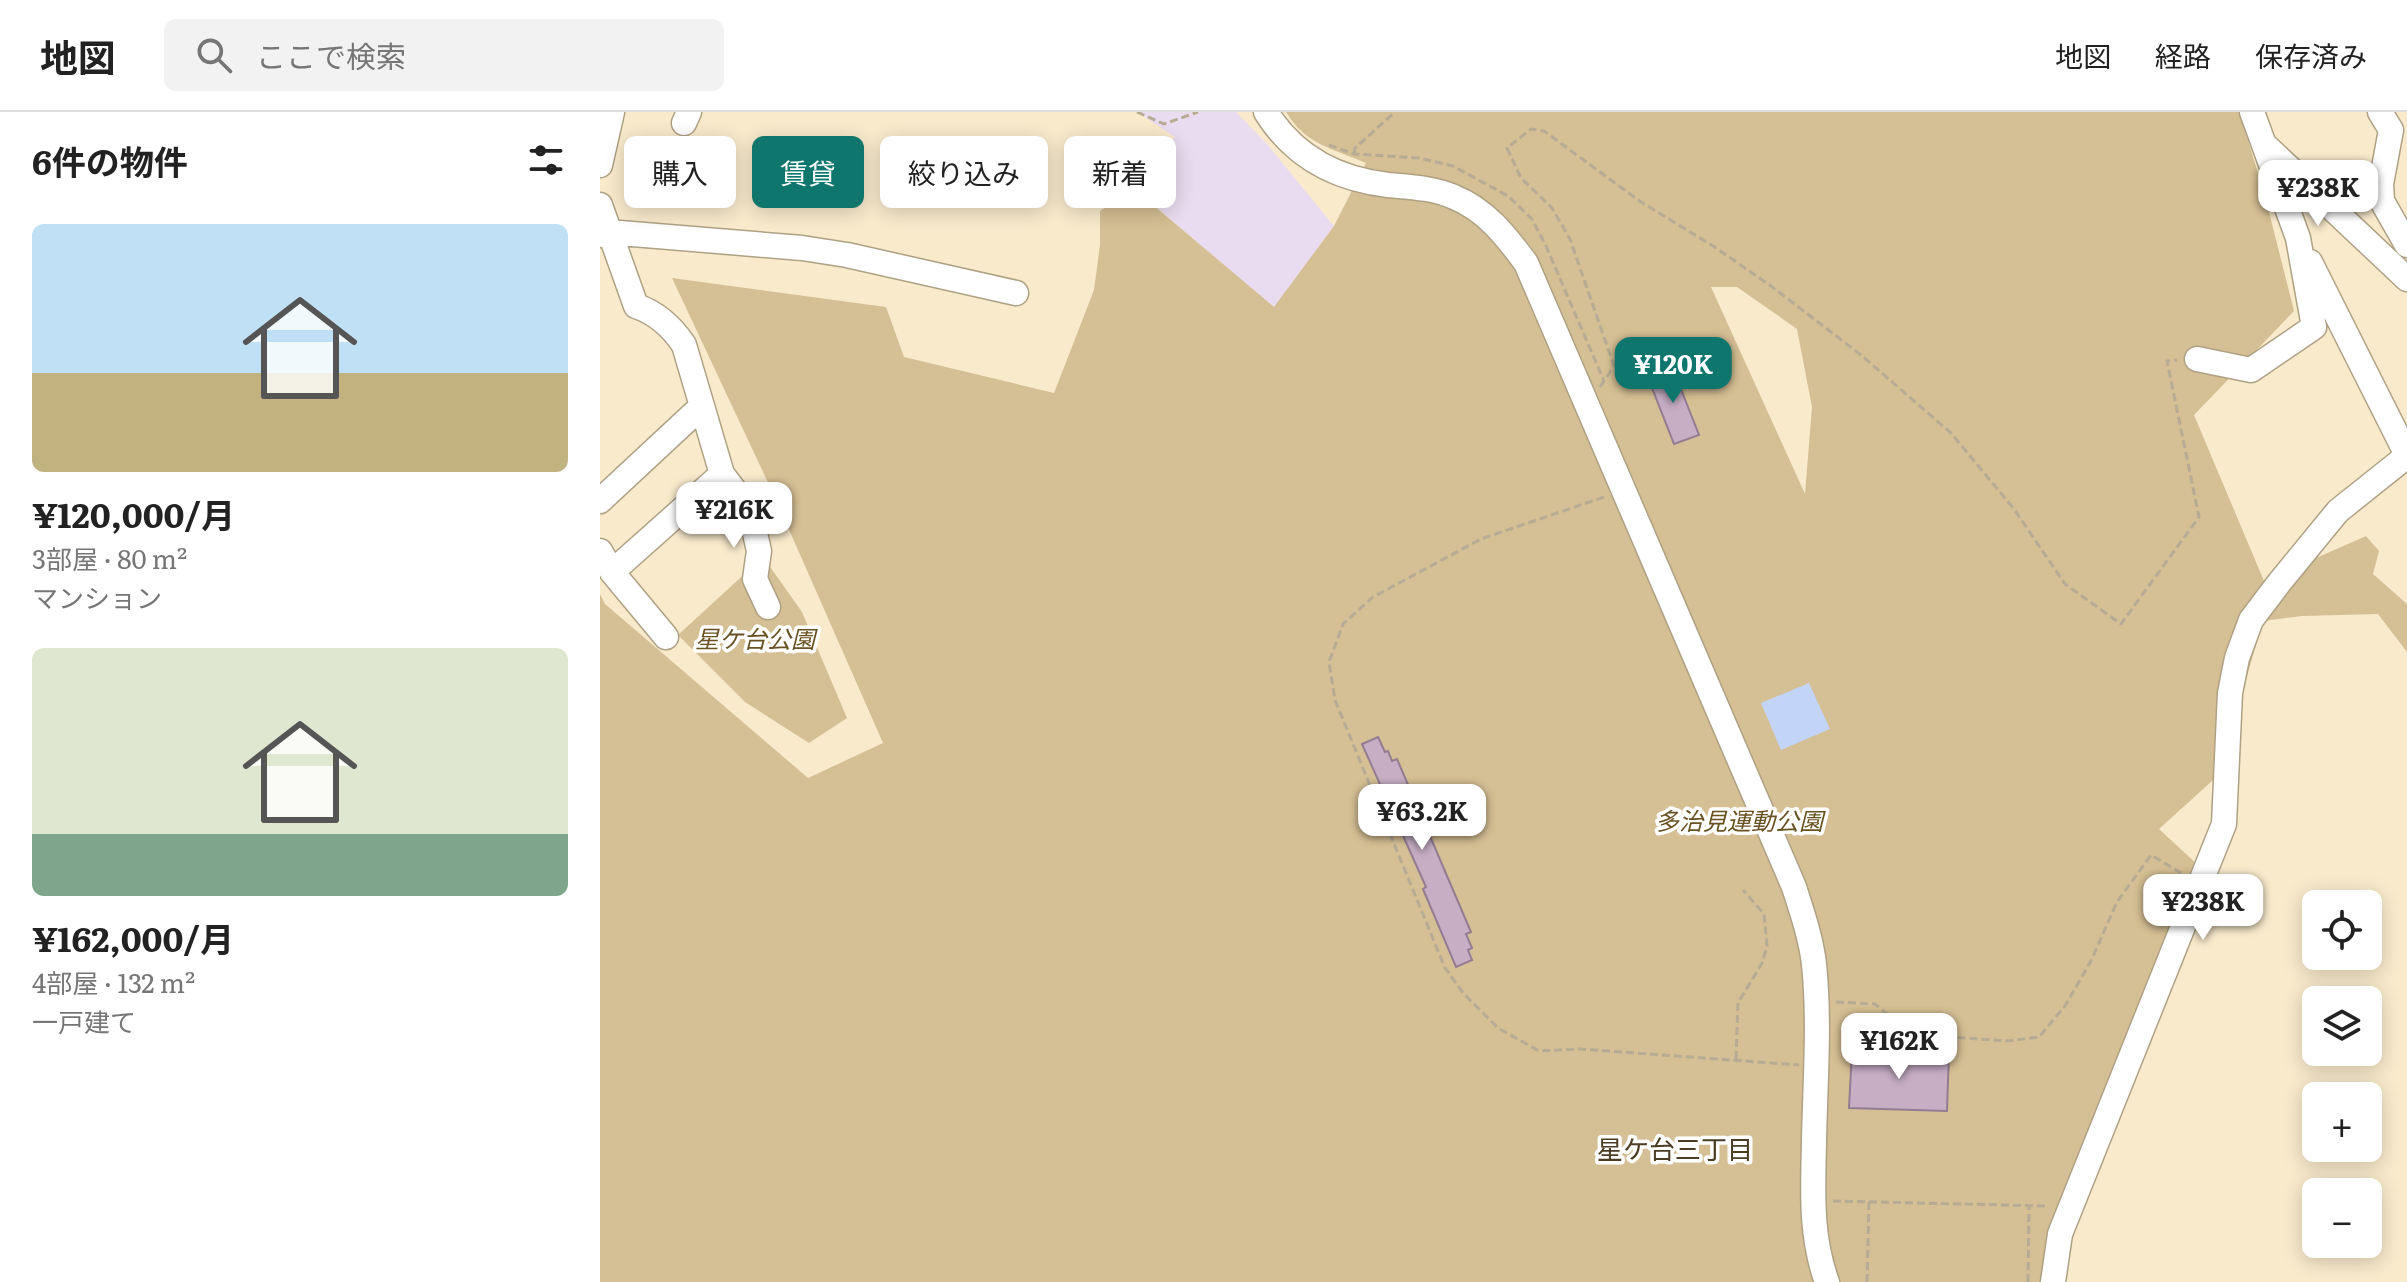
<!DOCTYPE html>
<html lang="ja">
<head>
<meta charset="utf-8">
<style>
	body { margin:0; font-family:Literata,"Noto Sans JP",serif; background:#f2f2f2; color:#222; height:100vh; display:flex; flex-direction:column; font-size:30px; white-space:nowrap }
	* { box-sizing:border-box; margin:0 }
	p { font-size:26px; color:#767676 }
	.icon { flex:none; width:44px; height:44px; fill:none; stroke:currentColor; stroke-width:2; stroke-linecap:round; stroke-linejoin:round }
	.map { position:relative; flex:1; overflow:hidden }
	.sheet { display:flex; flex-direction:column; background:#fff; width:600px }
	.sheet>* { flex:none }
	.guide { position:absolute; left:24px; top:24px; width:760px; height:72px; display:flex; gap:16px }
	.fabs { position:absolute; left:1702px; top:778px; display:grid; gap:16px }
	.fabs a { display:grid; place-items:center; width:80px; height:80px; border-radius:12px; background:#fff; box-shadow:0 4px 20px #0003; font-size:40px }
	.price { position:absolute; translate:-50% -68px; padding:0 18px; border-radius:16px; background:#fff; color:#222; font-size:26px; line-height:52px; filter:drop-shadow(0 2px 4px #0008) }
	.price::after { content:''; position:absolute; left:50%; top:48px; width:24px; height:18px; margin-left:-12px; background:inherit; clip-path:polygon(0 0,100% 0,50% 100%) }
	.price.active { background:#0f766e; color:#fff }
	ul { padding:0; list-style:none }
	li { display:grid; align-content:center; gap:16px; height:424px; padding:0 32px }
	li span { display:grid; place-items:center; height:248px; border-radius:12px; color:#555 }
	li>.icon { margin-inline-start:auto }
	span .icon { width:144px; height:144px; fill:#fffc; stroke-width:1 }
	li b { font-size:34px }
	h2 { display:flex; justify-content:space-between; align-items:center; height:96px; padding:0 32px; font-size:34px }
	.chip { padding:0 28px; border-radius:12px; background:#fff; box-shadow:0 4px 20px #0003; font-size:28px; line-height:72px }
	.chip.active { background:#0f766e; color:#fff }
	header { display:flex; align-items:center; gap:48px; box-sizing:border-box; height:112px; padding:0 40px; background:#fff; border-bottom:2px solid #e0e0e0 }
	header strong { font-size:38px }
	nav { display:flex; gap:44px; margin-inline-start:auto; font-size:28px }
	.search { width:560px; height:72px; background:#f2f2f2; display:flex; align-items:center; gap:20px; box-sizing:border-box; padding:0 28px; border-radius:12px; color:#767676; font-size:30px }
	main { display:flex; flex:1; min-height:0 }
	.map>svg:first-child { display:block }
	.education { fill:#eadcf0 }
	.green { fill:#d5bf94; fill-rule:evenodd }
	.water { fill:#c2d5f8 }
	.building { fill:#c7aec5; stroke:#947c92; stroke-width:2 }
	.lines { fill:none; stroke-linecap:round; stroke-linejoin:round }
	.minor-casing { stroke:#afa184; stroke-width:27 }
	.path { stroke:#b7ab93; stroke-width:3; stroke-dasharray:8 4; stroke-linecap:butt }
	.minor { stroke:#fff; stroke-width:24 }
	.labels { text-anchor:middle; dominant-baseline:central; stroke-width:7; stroke-linejoin:round; paint-order:stroke }
	.park-label { font-size:24px; font-style:italic; fill:#685222; stroke:#fff }
	.neighbourhood-label { font-size:26px; fill:#4a3d24; stroke:#fff }
</style>
</head>
<body>
<header>
<strong>地図</strong>
<div class="search"><svg class="icon" aria-label="search" viewBox="0 0 24 24"><circle cx="10" cy="10" r="6"/><path d="M15 15l6 6"/></svg>ここで検索</div>
<nav><a>地図</a><a>経路</a><a>保存済み</a></nav>
</header>
<main>
<section class="sheet">
<h2>6件の物件<svg class="icon" aria-label="filters" viewBox="0 0 24 24"><path d="M4 7h16M4 17h16"/><circle cx="9" cy="7" r="2"/><circle cx="15" cy="17" r="2"/></svg></h2>
<ul>
<li><span style="background:linear-gradient(#bfe0f5 60%,#c2b280 0)"><svg class="icon" aria-label="home" viewBox="0 0 24 24"><path d="M3 11l9-7 9 7M6 9v11h12V9"/></svg></span><div><b>¥120,000/月</b><p>3部屋 · 80 m²</p><p>マンション</p></div></li>
<li><span style="background:linear-gradient(#dfe7d0 75%,#7fa58c 0)"><svg class="icon" aria-label="home" viewBox="0 0 24 24"><path d="M3 11l9-7 9 7M6 9v11h12V9"/></svg></span><div><b>¥162,000/月</b><p>4部屋 · 132 m²</p><p>一戸建て</p></div></li>
</ul>
</section>
<div class="map">
<svg width="1807" height="1170" viewBox="0 0 1807 1170">
	<rect width="100%" height="100%" fill="#f9eacc"/>
	<path class="education" d="M537 0H636L667 32 734 114 674 196 528 71 575 25Z"/>
	<path class="green" d="M686 0H1639L1664 80 1694 199 1594 303 1664 469 1766 424 1779 439 1773 462 1807 492V540L1778 502 1702 504 1663 509 1645 571 1626 607 1624 658 1559 717 1599 754 1443 1170H0V482L5 492 208 666 283 631 172 379 72 166 286 195 304 245 454 281 494 178 500 133V99L533 76 674 195 734 114 766 51C734 37 706 33 686 0ZM1111 175H1137L1197 217 1212 295 1205 382Z
		M163 445 202 500 247 606 209 631 145 590 78 523Z"/>
	<path class="water" d="M1209 571 1230 617 1181 638 1161 591Z"/>
	<path class="building" d="M1071 252 1099 323 1074 332 1047 263Z
		M778 625 785 640 788 639 792 649 797 647 871 820 866 822 872 836 868 838 872 848 856 855 823 777 826 775 762 632Z
		M1252 938 1349 941 1347 999 1249 996Z"/>
	<g class="lines">
		<defs>
			<path id="minor" d="M666 0C694 45 736 67 788 73 810 75 834 76 854 85 886 98 906 124 926 151L1194 775C1202 800 1211 826 1214 852 1220 911 1215 972 1214 1030 1213 1078 1210 1124 1227 1170
				M1780 0 1791 18 1781 72 1782 89 1807 133
				M84 11 89 0
				M1667 35 1807 167
				M0 53 12 0
				M0 93 36 194C57 201 72 215 84 233L122 362 12 460
				M0 123 8 120 202 136 247 143 416 181
				M1710 150 1807 343
				M1597 247 1651 258 1714 215 1698 126 1652 0
				M122 362 150 399 159 439 155 467 168 495
				M0 389 102 294
				M0 439 12 460 66 525
				M1453 1170 1460 1122 1624 712 1630 581 1637 546 1651 508 1679 471 1738 399 1807 344"/>
		</defs>
		<use href="#minor" class="minor-casing"/>
		<path class="path" d="M537 0 564 12 598 0
			M729 33 754 42 819 46 853 54 908 84 932 107 946 134 1004 269
			M754 42 755 36 795 0
			M1000 275 1014 254 970 127 952 96 921 66 907 36 931 17 944 19 1041 90 1113 134 1171 174 1261 243 1351 321 1414 397 1465 472 1521 512 1599 405 1567 249 1577 248
			M1004 385 881 427 773 485 743 512 729 550 735 588 845 856 864 882 898 916 939 939 980 937 1199 953
			M1236 890 1275 892 1307 919 1336 924 1407 929 1439 925 1465 894 1491 849 1517 790 1551 743 1581 761
			M1136 947 1138 891 1162 851 1167 834 1164 802 1143 778
			M1233 1089 1449 1094
			M1267 1170 1269 1090
			M1428 1170 1429 1094"/>
		<use href="#minor" class="minor"/>
	</g>
	<g class="labels">
		<g class="park-label">
			<text x="155" y="525">星ケ台公園</text>
			<text x="1139" y="707">多治見運動公園</text>
		</g>
		<g class="neighbourhood-label">
			<text x="1075" y="1035">星ケ台三丁目</text>
		</g>
	</g>
</svg>
<div class="fabs">
<a><svg class="icon" aria-label="locate" viewBox="0 0 24 24"><circle cx="12" cy="12" r="6"/><path d="M12 2v4M12 18v4M2 12h4M18 12h4"/></svg></a>
<a><svg class="icon" aria-label="layers" viewBox="0 0 24 24"><path d="M12 4l9 5-9 5-9-5zM3 14l9 5 9-5"/></svg></a>
<a>+</a>
<a>−</a>
</div>
<b class="price" style="left:1718px;top:116px">¥238K</b>
<b class="price active" style="left:1073px;top:293px">¥120K</b>
<b class="price" style="left:134px;top:438px">¥216K</b>
<b class="price" style="left:822px;top:740px">¥63.2K</b>
<b class="price" style="left:1603px;top:830px">¥238K</b>
<b class="price" style="left:1299px;top:969px">¥162K</b>
<div class="guide">
<a class="chip">購入</a>
<a class="chip active">賃貸</a>
<a class="chip">絞り込み</a>
<a class="chip">新着</a>
</div>
</div>
</main>
</body>
</html>
